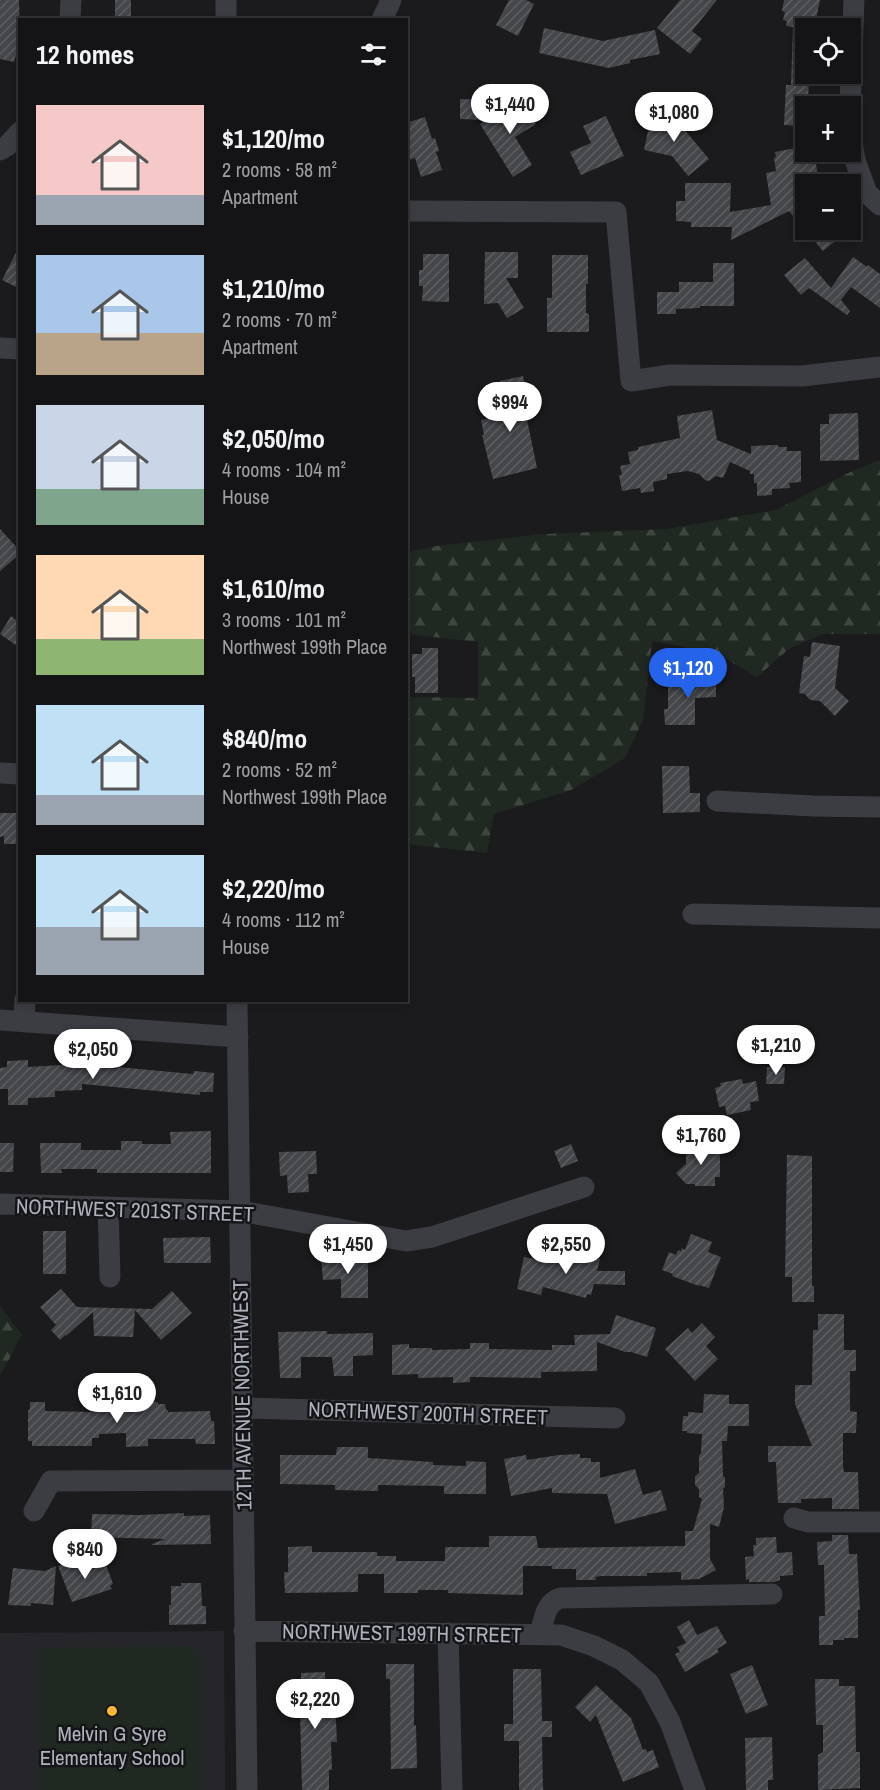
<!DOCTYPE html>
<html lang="en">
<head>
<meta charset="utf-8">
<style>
	body { margin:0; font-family:"Archivo Narrow",sans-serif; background:#212123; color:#f1f3f6; height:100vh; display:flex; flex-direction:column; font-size:22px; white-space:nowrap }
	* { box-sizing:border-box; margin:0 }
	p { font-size:20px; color:#9d9ea1 }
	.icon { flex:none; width:33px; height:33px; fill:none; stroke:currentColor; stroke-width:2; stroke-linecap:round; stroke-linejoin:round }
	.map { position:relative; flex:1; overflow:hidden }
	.sheet { position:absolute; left:18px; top:18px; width:390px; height:984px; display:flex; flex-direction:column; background:#141416; border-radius:0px; box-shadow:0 3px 9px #0003,0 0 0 2px #333335 }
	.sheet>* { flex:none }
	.tools { position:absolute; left:795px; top:18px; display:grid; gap:12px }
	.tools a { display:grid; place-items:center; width:66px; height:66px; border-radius:0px; background:#141416; box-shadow:0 3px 9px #0003,0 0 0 2px #333335; font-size:30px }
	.price { position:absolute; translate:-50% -51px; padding:0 14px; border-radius:21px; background:#fff; color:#222; font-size:20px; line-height:39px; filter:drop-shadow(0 2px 3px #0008) }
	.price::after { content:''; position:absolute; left:50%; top:36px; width:18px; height:14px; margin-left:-9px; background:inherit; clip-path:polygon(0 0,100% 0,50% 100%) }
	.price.on { background:#2563eb; color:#fff }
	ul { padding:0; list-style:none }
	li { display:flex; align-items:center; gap:18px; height:150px; padding:0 18px }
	li span { display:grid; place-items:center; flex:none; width:168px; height:120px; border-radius:0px; color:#555 }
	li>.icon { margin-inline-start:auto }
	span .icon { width:72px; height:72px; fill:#fffc; stroke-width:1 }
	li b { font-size:26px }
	h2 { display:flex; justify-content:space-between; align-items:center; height:72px; padding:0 18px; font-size:26px }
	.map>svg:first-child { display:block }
	.built { fill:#26262a }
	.forest { fill:url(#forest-firs) }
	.pitch { fill:#202921 }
	.building { fill:url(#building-hatch) }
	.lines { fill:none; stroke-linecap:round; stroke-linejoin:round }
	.minor { stroke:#3b3d42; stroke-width:21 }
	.poi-dot { fill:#fdb633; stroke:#151518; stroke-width:2 }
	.labels { text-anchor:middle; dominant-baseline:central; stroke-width:5; stroke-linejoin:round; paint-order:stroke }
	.street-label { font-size:21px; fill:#adb2bd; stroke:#151518 }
	.poi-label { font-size:21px; fill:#adb2bd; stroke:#151518 }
</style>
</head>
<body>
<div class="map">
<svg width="880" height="1790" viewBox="0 0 880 1790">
	<defs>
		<pattern id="forest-firs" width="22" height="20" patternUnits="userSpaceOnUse" patternTransform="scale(1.5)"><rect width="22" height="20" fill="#202921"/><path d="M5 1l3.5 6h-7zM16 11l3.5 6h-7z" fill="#3e463f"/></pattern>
		<pattern id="building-hatch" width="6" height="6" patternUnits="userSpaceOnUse" patternTransform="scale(1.5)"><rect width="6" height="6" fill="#44464a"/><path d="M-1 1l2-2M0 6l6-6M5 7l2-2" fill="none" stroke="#5c5e62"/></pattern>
	</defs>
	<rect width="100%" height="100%" fill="#1b1b1d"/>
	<path class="built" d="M224 1631 225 1790H0V1633Z"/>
	<path class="forest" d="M880 460V634H823L790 648 757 677 716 653 652 641 643 720 625 758 571 790 494 814 487 853 407 844V697L478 698V642L407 634V552L437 546 543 534 667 529 776 510 848 473Z
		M0 1306 22 1335 0 1376Z"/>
	<path class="pitch" d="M192 1646 200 1658 201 1790H40V1648Z"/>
	<path class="building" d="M0 0H19L20 39 14 62 0 59Z
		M115 0H131V20H115Z
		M509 0H526L534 4 518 36 496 25Z
		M680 0H717L692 31 702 39 690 54 657 28Z
		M784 0H820L816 19 811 18 810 25 806 24V74H809L808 106H806V126L784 125 786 85H791L793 27 786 26 787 21 783 20 785 12 782 11Z
		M544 28 603 41 655 30 660 54 630 60V63L609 68 539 53Z
		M460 99 485 100 484 120 460 119Z
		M520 99 536 124 515 137 532 165 513 177 480 124Z
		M652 112 674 117 709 159 688 176 672 156 644 150Z
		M606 116 624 156 581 175 570 152 591 143 583 126Z
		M425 117 432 139 435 138 439 151 436 152 442 170 421 177 415 158 406 161V145L410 144 406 132V123Z
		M806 146V152H814L819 182 816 183V184H806V230H832L839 238 823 251 789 211 731 240 732 227H691V222L676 221V201H685V183H731L730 212 771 205 766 173 776 171 774 158 776 157 775 152Z
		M20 245V289L2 280Z
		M485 252H518V278H506L524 308 507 318 498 303 484 304Z
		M423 254H449V302L422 301 423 286H419V270H423Z
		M552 255H588V284H586V313L589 314V331L587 332H547V298H552Z
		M853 257 867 267 868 265 880 274V308L851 287 841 300 850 311 847 315 809 288 801 295 784 275 805 258 831 288Z
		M713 263H734V306H700V308L676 309V314H657V292H679V282H713Z
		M523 376 529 404 524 405 537 468 493 479 482 435H484L481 420 503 416 500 402 504 401 500 381Z
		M712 410 717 440 751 454V446L778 445V447H787V451H801V482L789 483 790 488 772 489V495L757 496V483H754V474H750V471L730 462 723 478 716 476 709 481 705 480 699 474 688 471 667 474V479L653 482 654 491 641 493 640 488 622 491 619 475H622L620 466 630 464 628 452 638 450V447L680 438 677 416Z
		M858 413 859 460 820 461V424H829V414Z
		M0 529 20 551V554L0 571Z
		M11 616 20 623V648L0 634Z
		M812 642 840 646 835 688 849 701 835 716 820 701 810 700 805 694 799 693 804 656 810 657Z
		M422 648H438V693H415V677H412V654H422Z
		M691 675H716V697L695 698V725H665L664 709H668V685H691Z
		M662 766H689L690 793H700V812L663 813Z
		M0 813H20L18 844H4V836L0 837Z
		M80 1059 81 1065 117 1069V1067L193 1074 194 1071 214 1073 213 1092H200V1095L82 1084V1090L55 1091V1097L28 1098V1105H8V1089H0V1068L7 1067V1061L28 1060V1067L62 1065V1060Z
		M767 1067H785L784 1084H766Z
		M742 1079 743 1084 756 1081 759 1101 750 1102 751 1110 727 1115 725 1106 719 1107 715 1088 721 1086 720 1083Z
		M211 1131V1173H97V1169H61L62 1173H41L40 1143H81V1150H121V1141H142V1144H171L170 1132Z
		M0 1143H14L13 1172H0Z
		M571 1144 578 1161 561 1168 554 1151Z
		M686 1146H716V1153H720V1177H715V1186H695V1184H686L676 1173 686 1164Z
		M316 1151 317 1174H308L309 1192 288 1193 287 1175 280 1176 279 1152Z
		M787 1155 812 1156V1286H814V1302H792V1277H785Z
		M43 1231H66V1274H43Z
		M691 1234 712 1242 708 1252 721 1257 709 1288 699 1285V1286L672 1276 673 1274 662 1270 669 1252 676 1255 678 1250 681 1251 682 1248 685 1250Z
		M210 1237 211 1263H164L163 1238Z
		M576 1254 600 1259 597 1271H625V1285L594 1284 591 1295 587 1294 586 1298 543 1287 541 1295 517 1289 524 1257 541 1260 542 1255 558 1258 559 1255 575 1259Z
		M368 1257V1298H341V1279L323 1280 321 1258Z
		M61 1289 77 1307 152 1309 172 1291 192 1313 161 1340 135 1310 133 1337 94 1336 93 1312 66 1336 65 1335 60 1340 51 1330 56 1325 40 1307Z
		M818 1314H844V1350H856V1371H850V1411L857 1412 856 1433H843V1466L844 1472H858L859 1509H832V1498L801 1499V1503H778L776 1462H768V1446H812L795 1404V1385H812L813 1330H818Z
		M616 1315 656 1328 647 1357 631 1352H625L597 1342V1371L541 1372V1378L470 1377V1382L453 1383V1377L418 1378V1374L392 1375V1345L409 1344V1348H432V1350L470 1349V1343H489V1349L552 1350V1345H575L574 1335 610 1334Z
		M702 1323 715 1337 706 1346 718 1359 695 1381 665 1349 688 1328 692 1333Z
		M327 1331V1334L373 1333V1355L353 1356V1376H334L332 1357H301V1378H280L278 1332Z
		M704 1394 729 1395V1404H749V1426H728L727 1441H722L723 1476 725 1478V1487L723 1489 724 1507 719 1527 710 1524V1559L716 1570 699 1579 681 1580V1572L647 1573V1576H601L595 1577 596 1580H576V1569H552V1566H523V1595L448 1593V1590H418V1593H384V1574H358V1592L285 1593 284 1572H288V1547L312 1546V1552H377V1556H396V1561H445V1547H489V1536H536L538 1548 685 1546V1531H693L702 1499 699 1497V1489L695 1485V1476L699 1473V1456L701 1453 702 1434 687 1433V1431H682L683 1416H688V1412L703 1413Z
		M97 1397H128V1403L158 1402V1404H165L166 1410H168V1412L210 1411 211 1421H214L215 1444H196L195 1439H148V1446L126 1447V1433L99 1434V1438H92V1446H32V1441H28V1411L30 1409V1402H45V1411L97 1412Z
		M337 1447H368V1458L433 1462V1465L466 1466V1461L486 1462V1494H444V1486L378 1485V1491L335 1490V1485L280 1484V1455H336Z
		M580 1454V1458H591V1462H600V1478L635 1469 643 1495 661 1490 667 1510 615 1524 607 1494 552 1493V1488L511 1496 504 1459 526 1455 527 1460 559 1455Z
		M184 1513V1516L210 1515 211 1544 152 1545V1544L165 1539 91 1537 92 1514 140 1515Z
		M832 1535H848L849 1554H857L860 1610H858V1638H844V1640H833V1645H819V1616H825L824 1565H818L817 1542 832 1541Z
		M776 1537 777 1553 792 1552 793 1575 780 1576V1580L774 1582H749V1579L746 1580 745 1557 754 1556 753 1545H756V1538Z
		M78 1558 83 1570 105 1562 113 1584 110 1586 112 1589 72 1602 58 1566Z
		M56 1566 53 1605 31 1603V1606L8 1605 13 1568 45 1571Z
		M181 1583H201L202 1606H206V1624L169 1625V1605H171V1586H181Z
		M689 1620 697 1635 717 1626 727 1643 717 1649 719 1652 685 1672 675 1654 680 1652 677 1647 686 1643 677 1627Z
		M386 1664H414V1726L416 1725 417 1768 391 1769 390 1679H386Z
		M752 1665 768 1705 746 1714 730 1674Z
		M513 1669H541L542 1721H552V1737H542L543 1790H519V1741H504V1724H513Z
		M325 1672 326 1698H335L337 1742H331L332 1770H329V1790H302L300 1713 287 1714 286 1696 301 1695V1673Z
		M815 1679H839V1686H855L856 1752H860V1788L818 1790V1755L823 1752V1725H816Z
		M596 1685 631 1718 643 1750 646 1749 647 1752 653 1750 659 1767 623 1782 596 1715 590 1722 575 1707Z
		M772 1737 773 1780H768V1790H746L745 1738Z"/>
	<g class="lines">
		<path class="minor" d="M70 20 71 0
			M226 20V0
			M382 20 391 0
			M850 106 854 0
			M850 130 855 160 867 193 880 205
			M0 150 7 146 20 132
			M406 211 616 212 631 381 670 375 802 376 880 367
			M0 348 20 349
			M0 773 20 774
			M717 801 813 806 880 807
			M693 914 880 918
			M237 1000 247 1790
			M0 1020 238 1037
			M24 1022 25 1000
			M0 1204 240 1211 406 1241 432 1237 584 1187
			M108 1207 110 1277
			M242 1408 615 1418
			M34 1511 51 1481 243 1480
			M794 1518 808 1522H880
			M244 1631 561 1635 594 1646 622 1660 649 1683 670 1722 695 1790
			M448 1633 452 1790
			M540 1634C544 1620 545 1602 561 1598L772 1594"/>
	</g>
	<circle class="poi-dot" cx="112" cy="1711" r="6"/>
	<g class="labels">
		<g class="street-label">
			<text transform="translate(135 1210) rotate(2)">NORTHWEST 201ST STREET</text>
			<text transform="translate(242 1395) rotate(-91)">12TH AVENUE NORTHWEST</text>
			<text transform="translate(428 1413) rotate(2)">NORTHWEST 200TH STREET</text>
			<text transform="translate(402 1633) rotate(1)">NORTHWEST 199TH STREET</text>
		</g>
		<g class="poi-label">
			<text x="112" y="1733">Melvin G Syre<tspan x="112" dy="24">Elementary School</tspan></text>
		</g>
	</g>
</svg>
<div class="tools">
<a><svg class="icon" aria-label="locate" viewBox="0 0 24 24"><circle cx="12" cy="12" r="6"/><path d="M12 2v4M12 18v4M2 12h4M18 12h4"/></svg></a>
<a>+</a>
<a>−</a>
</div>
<b class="price" style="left:510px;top:135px">$1,440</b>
<b class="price" style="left:674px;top:143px">$1,080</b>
<b class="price" style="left:510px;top:433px">$994</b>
<b class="price on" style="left:688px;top:699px">$1,120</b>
<b class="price" style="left:776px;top:1076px">$1,210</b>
<b class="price" style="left:93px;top:1080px">$2,050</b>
<b class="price" style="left:701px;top:1166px">$1,760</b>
<b class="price" style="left:348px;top:1275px">$1,450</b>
<b class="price" style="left:566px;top:1275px">$2,550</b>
<b class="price" style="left:117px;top:1424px">$1,610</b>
<b class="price" style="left:85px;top:1580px">$840</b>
<b class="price" style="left:315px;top:1730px">$2,220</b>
<section class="sheet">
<h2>12 homes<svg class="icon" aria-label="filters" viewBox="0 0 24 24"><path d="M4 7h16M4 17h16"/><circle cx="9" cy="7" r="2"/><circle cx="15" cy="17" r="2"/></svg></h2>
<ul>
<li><span style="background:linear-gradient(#f6c9c9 75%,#9aa5b1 0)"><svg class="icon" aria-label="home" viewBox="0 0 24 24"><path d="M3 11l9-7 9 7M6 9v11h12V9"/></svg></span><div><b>$1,120/mo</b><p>2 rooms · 58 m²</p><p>Apartment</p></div></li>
<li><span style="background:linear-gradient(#a9c7e8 65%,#b9a48a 0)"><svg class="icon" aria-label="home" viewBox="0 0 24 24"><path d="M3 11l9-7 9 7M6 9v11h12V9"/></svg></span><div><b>$1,210/mo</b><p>2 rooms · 70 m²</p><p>Apartment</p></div></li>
<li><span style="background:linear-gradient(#c9d6e8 70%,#7fa58c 0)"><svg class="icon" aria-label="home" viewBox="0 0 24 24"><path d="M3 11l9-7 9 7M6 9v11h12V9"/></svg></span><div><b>$2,050/mo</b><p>4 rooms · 104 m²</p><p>House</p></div></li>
<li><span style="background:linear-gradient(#ffd9b3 70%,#8fb573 0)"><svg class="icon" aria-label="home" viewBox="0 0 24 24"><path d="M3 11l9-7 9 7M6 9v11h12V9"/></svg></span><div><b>$1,610/mo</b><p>3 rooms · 101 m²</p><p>Northwest 199th Place</p></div></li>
<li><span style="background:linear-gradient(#bfe0f5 75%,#9aa5b1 0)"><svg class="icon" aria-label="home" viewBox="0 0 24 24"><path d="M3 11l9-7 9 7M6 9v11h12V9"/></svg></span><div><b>$840/mo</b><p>2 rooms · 52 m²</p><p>Northwest 199th Place</p></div></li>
<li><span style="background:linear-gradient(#bfe0f5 60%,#9aa5b1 0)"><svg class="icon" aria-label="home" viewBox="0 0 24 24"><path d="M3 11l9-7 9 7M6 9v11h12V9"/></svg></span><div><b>$2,220/mo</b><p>4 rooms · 112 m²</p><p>House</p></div></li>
</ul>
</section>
</div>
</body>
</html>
